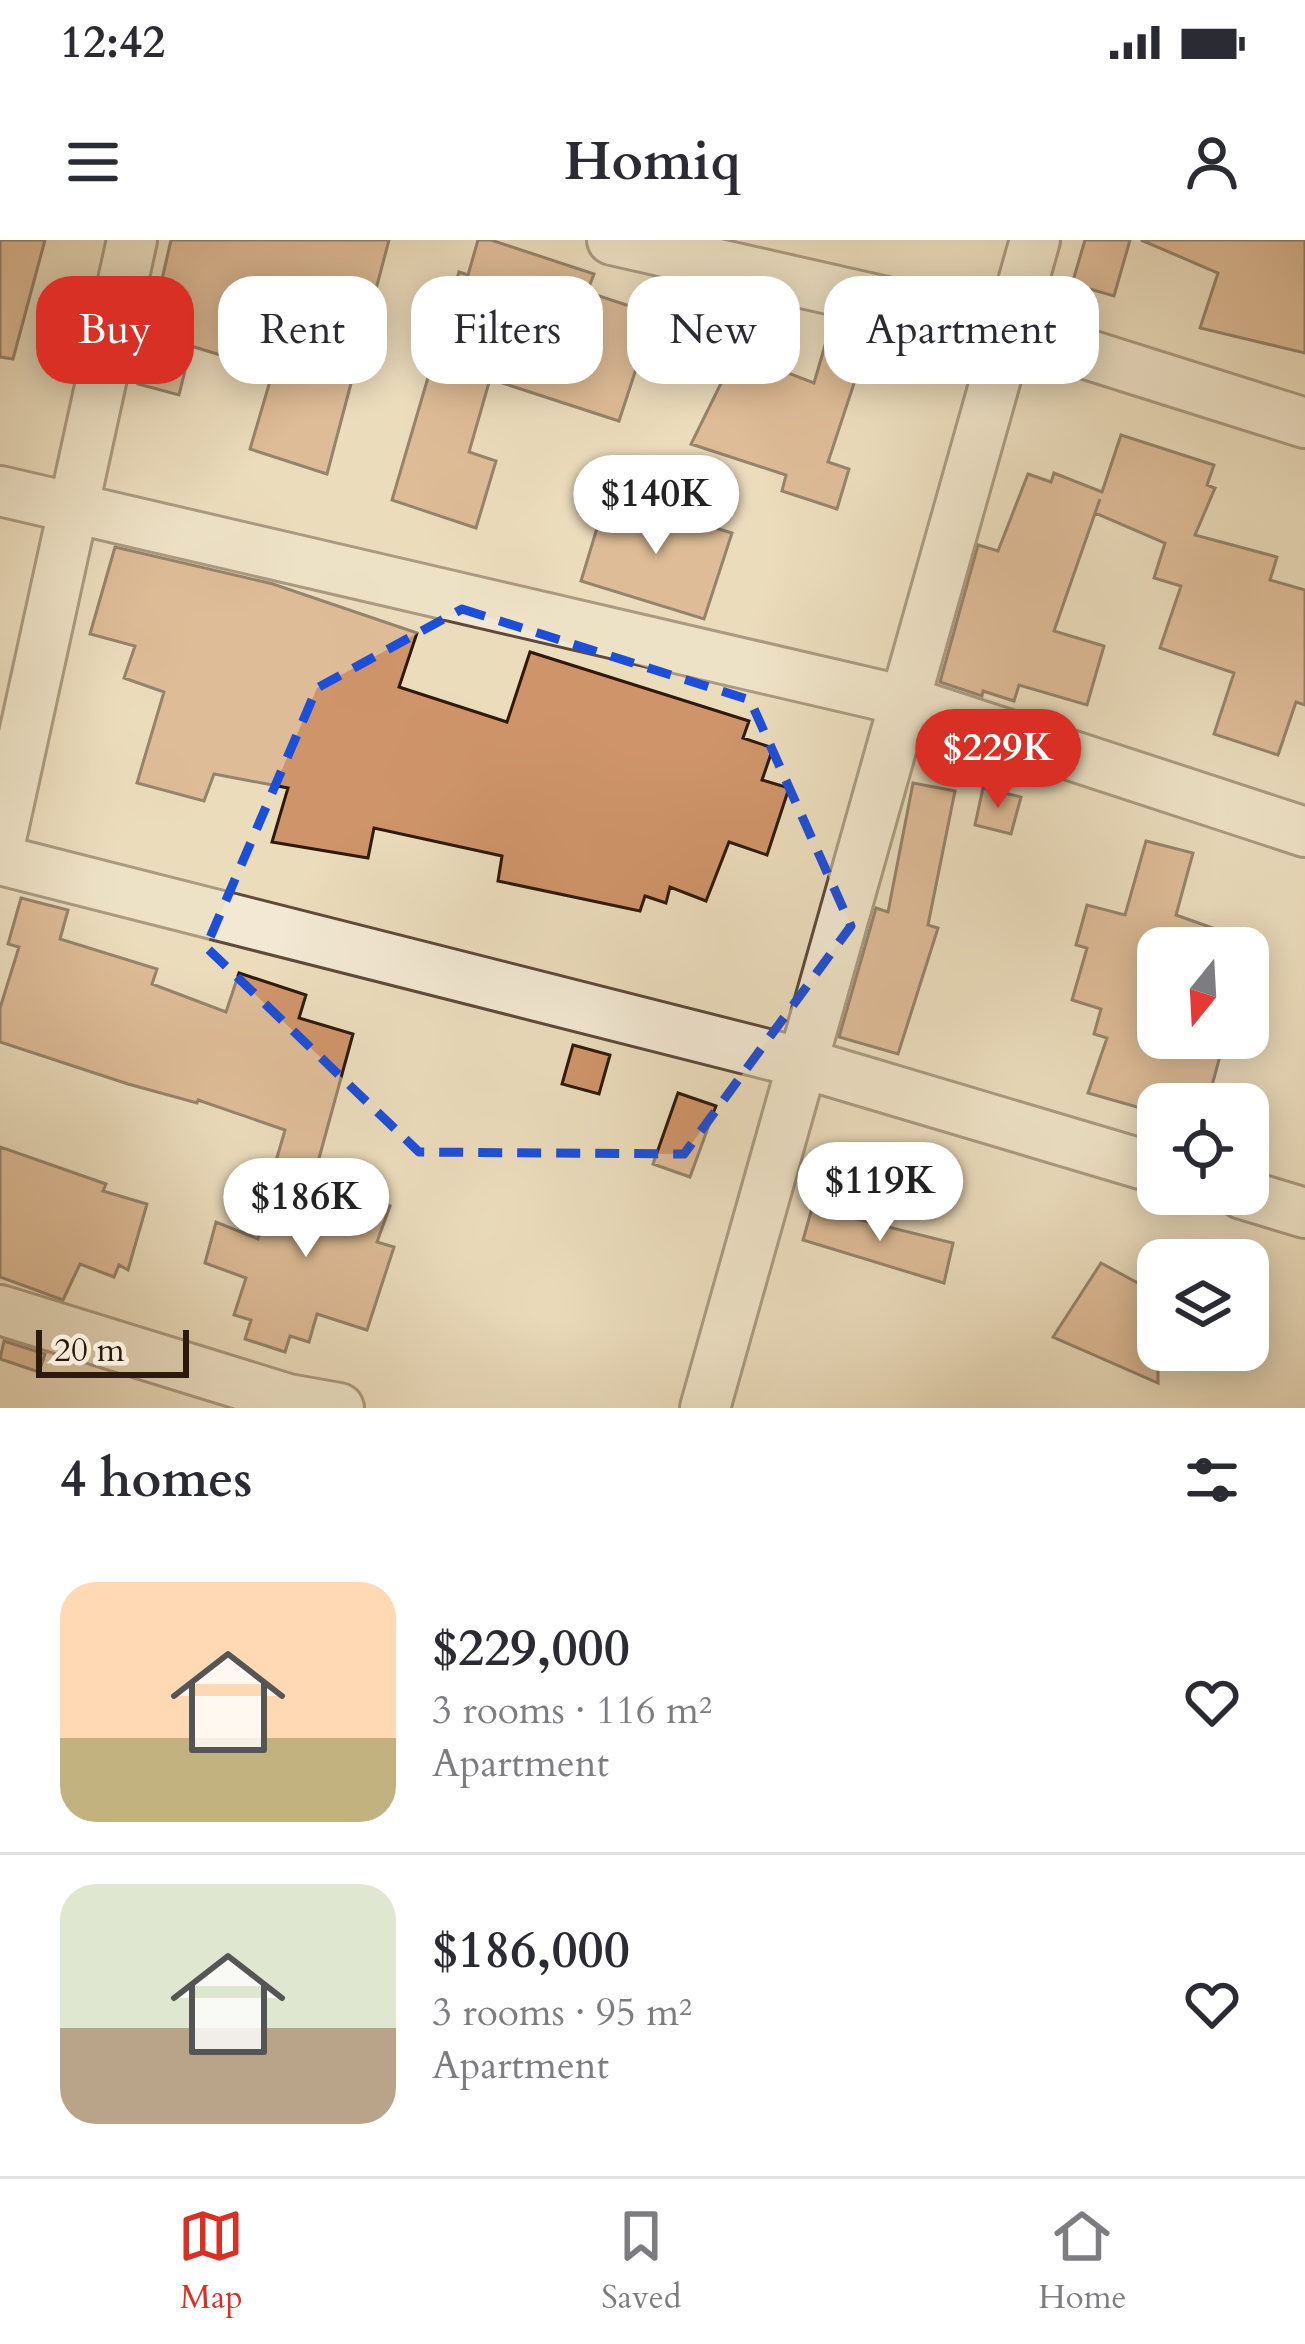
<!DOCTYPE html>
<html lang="en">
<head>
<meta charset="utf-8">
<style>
	body { margin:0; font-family:Cardo,serif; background:#f7f7f7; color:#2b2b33; height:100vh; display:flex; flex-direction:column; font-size:45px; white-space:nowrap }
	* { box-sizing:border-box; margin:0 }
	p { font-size:39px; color:#7c7c81 }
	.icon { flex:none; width:66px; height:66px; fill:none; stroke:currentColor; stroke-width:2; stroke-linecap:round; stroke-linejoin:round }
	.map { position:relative; height:1168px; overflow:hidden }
	.side { display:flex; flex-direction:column; background:#fff; flex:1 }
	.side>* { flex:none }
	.guide { position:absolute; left:36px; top:36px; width:1233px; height:108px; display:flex; gap:24px }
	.needle { width:78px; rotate:198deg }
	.buttons { position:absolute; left:1137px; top:687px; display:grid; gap:24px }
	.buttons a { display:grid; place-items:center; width:132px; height:132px; border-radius:24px; background:#fff; box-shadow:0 6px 30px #0003; font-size:60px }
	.scale { position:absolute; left:36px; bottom:30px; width:153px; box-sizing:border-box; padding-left:12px; border:6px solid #2e1a0d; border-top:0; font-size:33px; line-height:42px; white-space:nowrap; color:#2e1a0d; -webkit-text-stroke:9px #f2e8d3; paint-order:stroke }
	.price { position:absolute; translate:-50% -102px; padding:0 27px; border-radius:42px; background:#fff; color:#222; font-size:39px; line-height:78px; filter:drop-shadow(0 3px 6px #0008) }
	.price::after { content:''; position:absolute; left:50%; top:72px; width:36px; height:27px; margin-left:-18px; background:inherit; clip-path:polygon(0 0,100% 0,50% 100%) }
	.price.on { background:#d93025; color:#fff }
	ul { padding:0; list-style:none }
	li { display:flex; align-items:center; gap:36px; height:300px; padding:0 60px }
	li+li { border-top:3px solid #e1e1e2 }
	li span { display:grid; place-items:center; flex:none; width:336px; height:240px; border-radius:36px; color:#555 }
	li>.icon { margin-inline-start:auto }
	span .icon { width:144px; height:144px; fill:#fffc; stroke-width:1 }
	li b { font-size:51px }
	h2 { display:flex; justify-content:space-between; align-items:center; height:144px; padding:0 60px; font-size:51px }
	.pill { padding:0 42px; border-radius:36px; background:#fff; box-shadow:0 6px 30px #0003; font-size:42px; line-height:108px }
	.pill.on { background:#d93025; color:#fff }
	.status { display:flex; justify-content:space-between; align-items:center; height:84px; padding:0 60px; background:#fff; direction:ltr }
	.status svg { height:33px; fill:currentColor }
	header { display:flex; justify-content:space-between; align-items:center; height:156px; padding:0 60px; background:#fff; font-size:54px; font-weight:600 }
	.menu { display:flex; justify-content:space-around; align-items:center; height:168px; border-top:3px solid #e1e1e2; background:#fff; font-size:33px; color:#7c7c81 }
	.menu a { display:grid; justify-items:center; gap:6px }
	.menu .on { color:#d93025 }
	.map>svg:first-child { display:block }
	.building { fill:#cf946a; stroke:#2e1a0d; stroke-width:3 }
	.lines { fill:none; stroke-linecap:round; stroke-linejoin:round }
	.street-casing { stroke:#5d4a39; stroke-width:54 }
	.street { stroke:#f2e8d3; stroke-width:48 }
	.marked { fill:none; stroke:#1d4ed8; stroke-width:9; stroke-dasharray:24 15; stroke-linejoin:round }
</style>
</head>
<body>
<div class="status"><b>12:42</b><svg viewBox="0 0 49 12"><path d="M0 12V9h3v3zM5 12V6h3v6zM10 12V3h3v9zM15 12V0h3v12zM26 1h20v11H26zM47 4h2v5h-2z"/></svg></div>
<header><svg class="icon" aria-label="menu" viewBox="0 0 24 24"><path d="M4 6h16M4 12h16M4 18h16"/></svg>Homiq<svg class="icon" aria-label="person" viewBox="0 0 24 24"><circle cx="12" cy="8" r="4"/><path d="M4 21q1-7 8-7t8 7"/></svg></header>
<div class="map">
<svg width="1305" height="1168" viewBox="0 0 1305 1168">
	<rect width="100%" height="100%" fill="#ebdcbc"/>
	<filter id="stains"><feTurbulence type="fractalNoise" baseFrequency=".00167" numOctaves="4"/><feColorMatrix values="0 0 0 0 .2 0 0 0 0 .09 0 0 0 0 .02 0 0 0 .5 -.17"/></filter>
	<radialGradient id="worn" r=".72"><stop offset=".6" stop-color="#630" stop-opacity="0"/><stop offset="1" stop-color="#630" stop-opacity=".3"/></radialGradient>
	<path class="building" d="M0 0H45L13 119 0 117Z
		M171 0H389L327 234 250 209 273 131 191 106 179 155 138 144Z
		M478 0H491L594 34 587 52 654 74 619 181 490 139 469 212 496 221 476 288 392 260 459 32 468 35Z
		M1085 0H1130L1114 56 1072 44Z
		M1141 0H1305V113L1200 88 1218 33Z
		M828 95 866 107 828 222 849 229 837 269 782 251 786 235 691 204 736 113 814 143Z
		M1121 195 1214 225 1207 245 1215 248 1195 295 1277 317 1270 340 1305 350V465L1296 462 1278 515 1214 494 1234 433 1160 408 1181 346 1154 338 1165 303 1095 273 1100 259 1054 391 1104 406 1087 465 1019 445 1014 461 983 451 982 456 940 442 978 305 998 311 1028 234 1051 242 1054 233 1102 252Z
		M607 255 732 293 704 379 581 341Z
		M115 307 273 344 417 393 399 447 507 482 530 412 749 481 743 498 773 508 762 540 789 548 767 615 729 602 706 661 670 647 666 663 645 656 640 671 498 641 502 616 374 588 368 618 272 602 288 548 214 534 204 561 137 543 164 452 124 438 135 406 90 394Z
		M913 543 955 551 928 685 938 688 898 814 839 797 876 668 888 672Z
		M983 548 1021 557 1011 594 975 585Z
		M1146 601 1193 613 1176 675 1252 702 1251 708H1158V799L1220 816 1207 864H1158V873L1088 853 1107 798 1094 794 1101 769 1072 760 1087 708 1076 705 1087 665 1125 675Z
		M21 658 68 670 60 699 157 729 152 744 226 772 239 733 306 755 299 778 353 794 315 933 276 921 285 890 198 860 197 863 128 844 0 802V768L19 707 8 704Z
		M573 805 610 815 599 854 562 844Z
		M678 853 716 866 690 937 653 924Z
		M0 907 106 944 103 951 147 964 128 1030 119 1025 114 1037 80 1024 63 1060 0 1037Z
		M281 927 390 966 377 1002 394 1007 367 1090 317 1074 309 1102 290 1096 285 1112 245 1099 251 1080 234 1075 246 1038 205 1023 216 982 258 999Z
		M812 968 953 1003 944 1043 803 1000Z
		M1101 1023 1158 1054V1143L1053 1097Z
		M4 1101 45 1114 39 1132 0 1119Z"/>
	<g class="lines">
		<defs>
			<path id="street" d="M612 0 1010 90 1305 183
				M0 251 905 461 1305 592
				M0 604 132 0
				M0 620 802 823 1158 929
				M1242 954 1305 973
				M0 1070 288 1159 339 1168
				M705 1168 1035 0"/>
		</defs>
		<use href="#street" class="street-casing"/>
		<use href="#street" class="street"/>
	</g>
	<path d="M0 0H1305V1168H0ZM462 369 750 460 851 686 684 914 419 912 206 707 317 448Z" fill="#ebdcbc" fill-opacity=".55" fill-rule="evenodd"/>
	<path class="marked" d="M462 369 750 460 851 686 684 914 419 912 206 707 317 448Z"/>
	<rect width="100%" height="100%" filter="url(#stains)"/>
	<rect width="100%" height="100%" fill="url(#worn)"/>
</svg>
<div class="buttons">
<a><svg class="needle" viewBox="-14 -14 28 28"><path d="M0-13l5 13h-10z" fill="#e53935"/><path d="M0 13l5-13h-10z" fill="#7c7c81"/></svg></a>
<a><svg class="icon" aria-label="locate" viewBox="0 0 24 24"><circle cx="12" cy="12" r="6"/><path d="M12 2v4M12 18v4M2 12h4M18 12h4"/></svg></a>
<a><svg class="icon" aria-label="layers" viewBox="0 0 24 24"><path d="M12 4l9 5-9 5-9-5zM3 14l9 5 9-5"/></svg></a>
</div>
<div class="scale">20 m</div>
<b class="price" style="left:656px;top:317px">$140K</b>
<b class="price on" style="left:998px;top:571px">$229K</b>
<b class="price" style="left:880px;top:1004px">$119K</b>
<b class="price" style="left:306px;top:1020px">$186K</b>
<div class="guide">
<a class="pill on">Buy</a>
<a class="pill">Rent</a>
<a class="pill">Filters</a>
<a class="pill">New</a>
<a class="pill">Apartment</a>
</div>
</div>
<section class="side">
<h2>4 homes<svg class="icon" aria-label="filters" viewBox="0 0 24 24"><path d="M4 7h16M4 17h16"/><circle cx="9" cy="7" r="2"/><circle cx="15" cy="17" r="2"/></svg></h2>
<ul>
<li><span style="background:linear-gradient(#ffd9b3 65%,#c2b280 0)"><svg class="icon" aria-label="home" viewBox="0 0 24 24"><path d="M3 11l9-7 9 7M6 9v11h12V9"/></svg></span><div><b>$229,000</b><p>3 rooms · 116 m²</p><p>Apartment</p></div><svg class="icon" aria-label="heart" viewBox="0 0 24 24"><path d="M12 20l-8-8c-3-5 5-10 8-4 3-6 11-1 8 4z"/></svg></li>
<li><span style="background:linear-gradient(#dfe7d0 60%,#b9a48a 0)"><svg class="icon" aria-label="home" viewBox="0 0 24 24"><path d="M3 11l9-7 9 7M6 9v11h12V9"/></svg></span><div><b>$186,000</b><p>3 rooms · 95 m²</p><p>Apartment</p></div><svg class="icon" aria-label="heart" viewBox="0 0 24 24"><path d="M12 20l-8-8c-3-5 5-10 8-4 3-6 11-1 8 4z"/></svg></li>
</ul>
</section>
<nav class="menu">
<a class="on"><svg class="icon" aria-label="map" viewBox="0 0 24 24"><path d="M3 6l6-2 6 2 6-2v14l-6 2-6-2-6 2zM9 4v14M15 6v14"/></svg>Map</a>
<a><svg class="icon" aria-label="saved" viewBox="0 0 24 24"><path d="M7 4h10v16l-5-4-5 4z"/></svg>Saved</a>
<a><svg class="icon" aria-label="home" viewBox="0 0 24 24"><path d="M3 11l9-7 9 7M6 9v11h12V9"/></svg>Home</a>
</nav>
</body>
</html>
